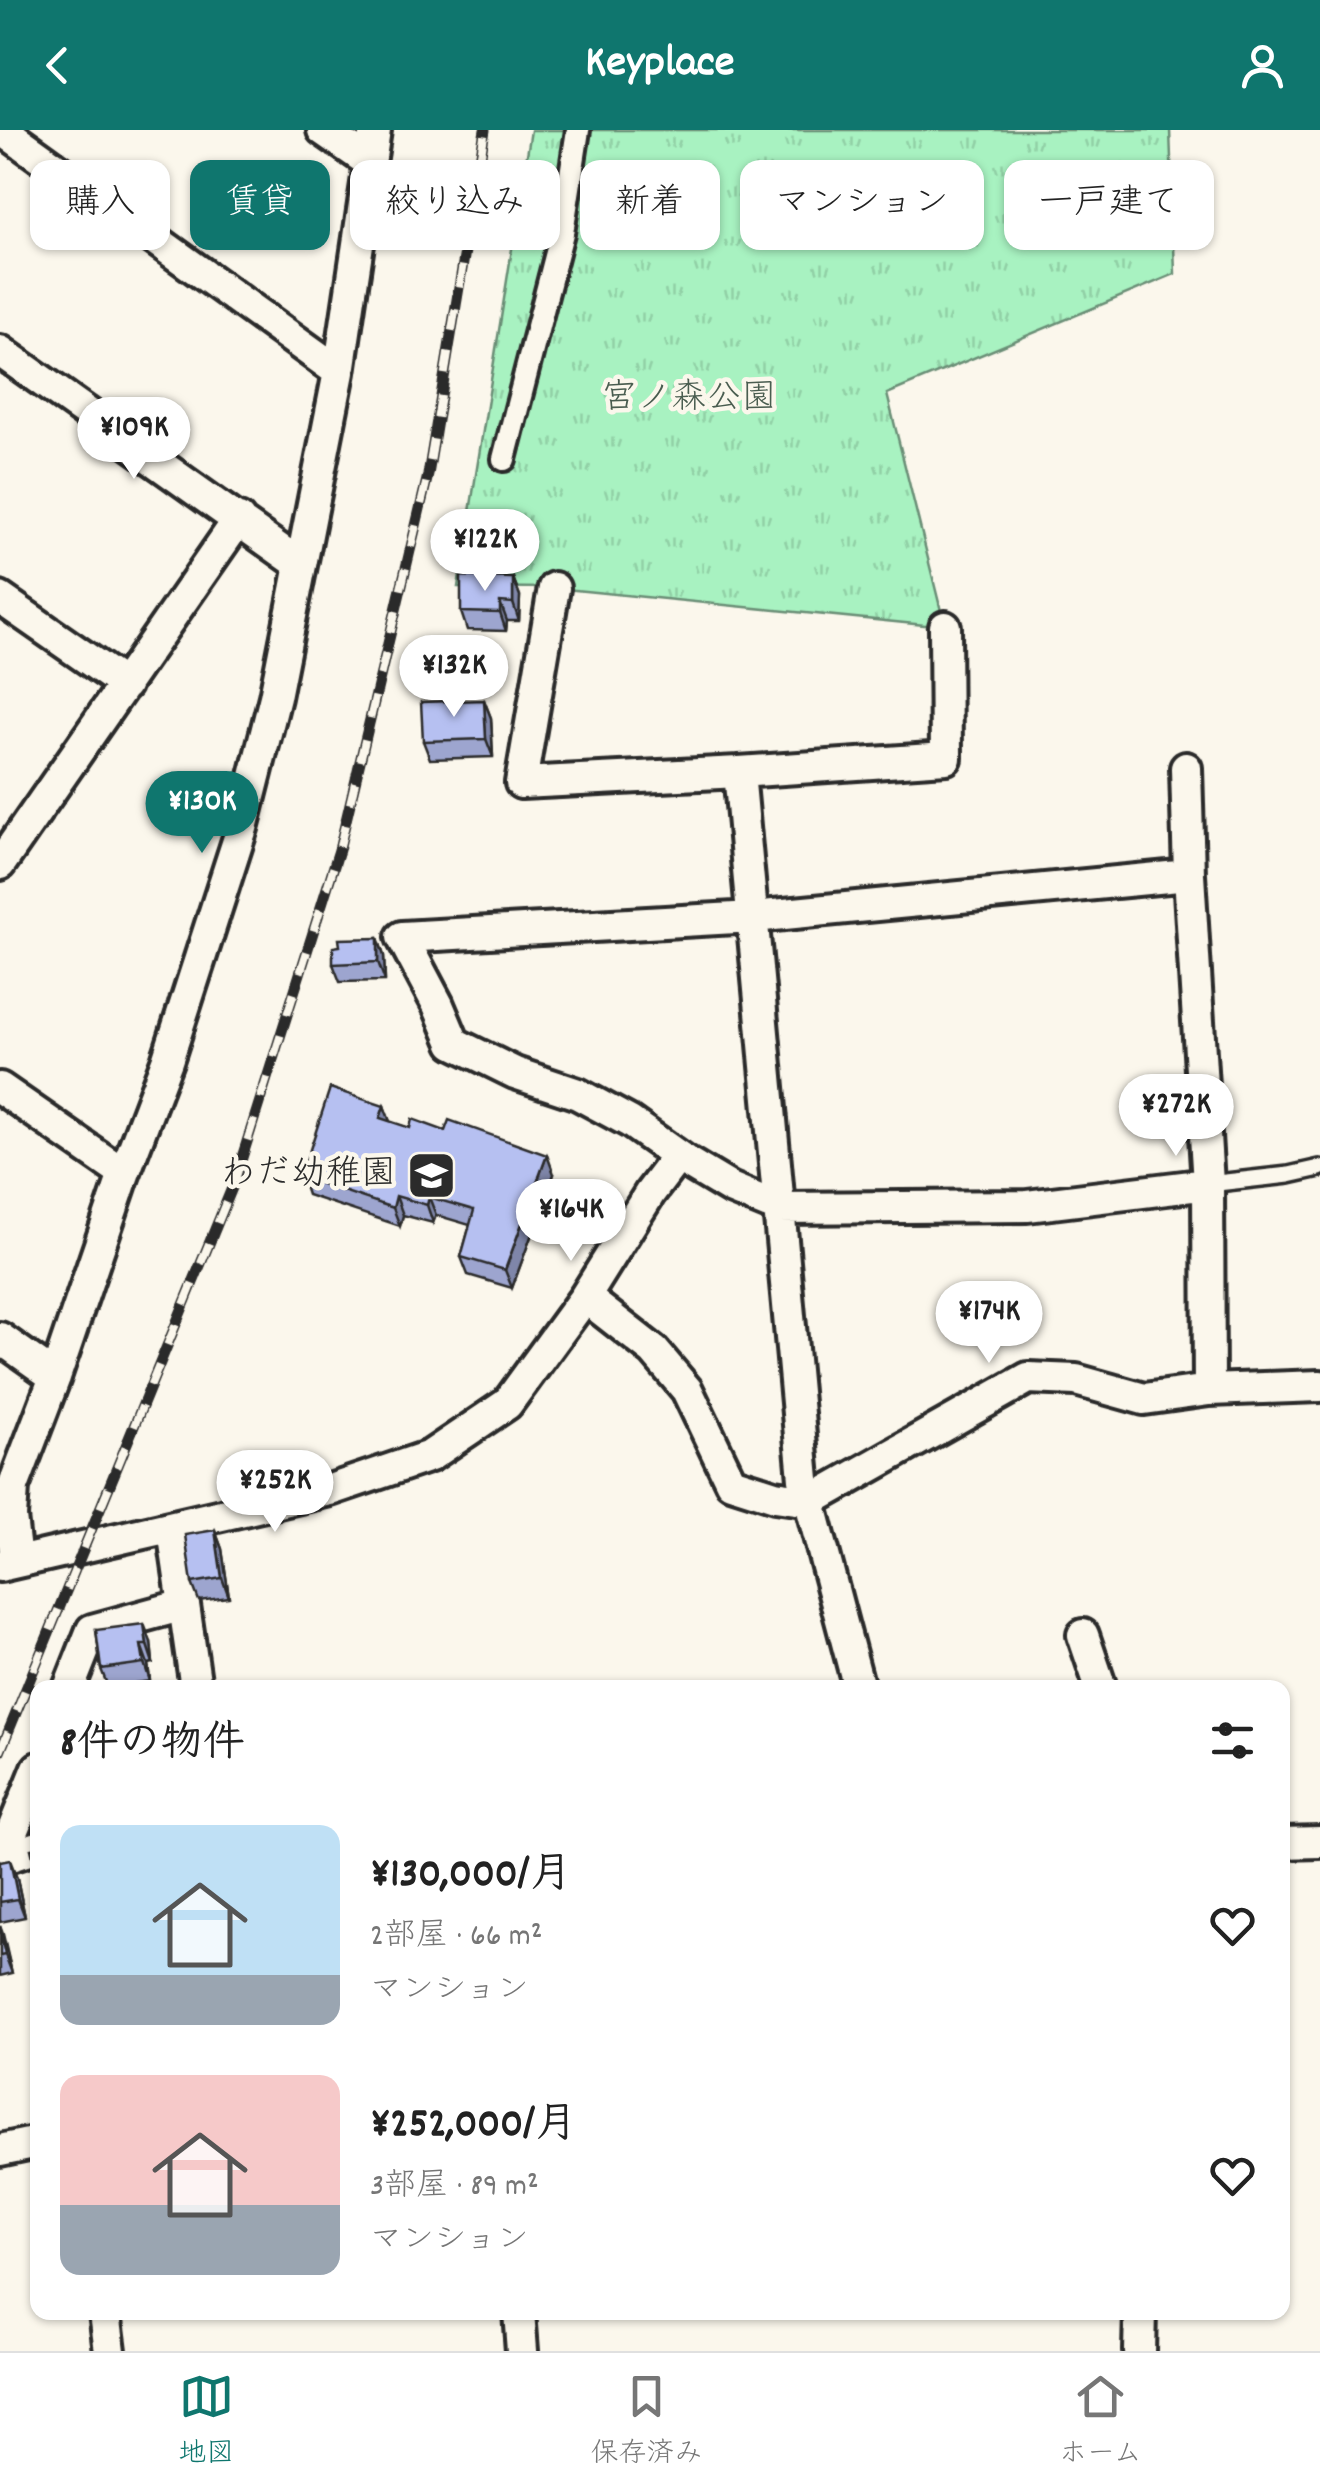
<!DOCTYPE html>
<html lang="ja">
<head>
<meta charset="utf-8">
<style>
	body { margin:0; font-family:Dekko,"Klee One",sans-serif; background:#f6f6f6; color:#222; height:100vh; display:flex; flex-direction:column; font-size:38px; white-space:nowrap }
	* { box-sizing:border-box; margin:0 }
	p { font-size:32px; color:#767676 }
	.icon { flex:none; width:55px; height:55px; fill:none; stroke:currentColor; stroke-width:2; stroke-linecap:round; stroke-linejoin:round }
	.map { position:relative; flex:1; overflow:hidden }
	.side { position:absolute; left:30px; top:1550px; width:1260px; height:640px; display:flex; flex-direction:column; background:#fff; border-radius:20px; box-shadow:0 2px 8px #0004 }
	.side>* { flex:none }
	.guide { position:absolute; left:30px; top:30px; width:1260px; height:90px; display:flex; gap:20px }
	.price { position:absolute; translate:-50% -85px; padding:0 22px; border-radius:35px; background:#fff; color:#222; font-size:32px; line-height:65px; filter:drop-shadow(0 2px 5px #0008) }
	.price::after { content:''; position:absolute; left:50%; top:60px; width:30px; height:22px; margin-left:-15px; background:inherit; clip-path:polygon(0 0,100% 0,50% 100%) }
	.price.on { background:#0f766e; color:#fff }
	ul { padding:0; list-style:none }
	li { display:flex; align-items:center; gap:30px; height:250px; padding:0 30px }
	li span { display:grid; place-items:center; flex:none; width:280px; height:200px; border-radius:20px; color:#555 }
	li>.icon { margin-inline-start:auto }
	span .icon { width:120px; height:120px; fill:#fffc; stroke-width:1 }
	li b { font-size:42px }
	h2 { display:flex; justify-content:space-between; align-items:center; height:120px; padding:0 30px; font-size:42px }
	.tag { padding:0 35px; border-radius:20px; background:#fff; box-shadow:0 2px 8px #0004; font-size:35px; line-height:90px }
	.tag.on { background:#0f766e; color:#fff }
	header { display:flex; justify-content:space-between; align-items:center; height:130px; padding:0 30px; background:#0f766e; color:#fff; font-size:45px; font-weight:700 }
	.tabs { display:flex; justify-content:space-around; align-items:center; height:140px; border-top:2px solid #e0e0e0; background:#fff; font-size:28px; color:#767676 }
	.tabs a { display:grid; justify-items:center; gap:5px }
	.tabs .on { color:#0f766e }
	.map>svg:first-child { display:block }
	.grass { fill:url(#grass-tufts); stroke:#6a8e76; stroke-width:2.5 }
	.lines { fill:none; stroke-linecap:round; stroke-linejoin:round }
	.service-casing { stroke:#2b2b2b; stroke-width:22 }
	.pedestrian-casing { stroke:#2b2b2b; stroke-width:30 }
	.minor-casing { stroke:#2b2b2b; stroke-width:38 }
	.service { stroke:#fbf7ec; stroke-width:15 }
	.pedestrian { stroke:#fbf7ec; stroke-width:22 }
	.minor { stroke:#fbf7ec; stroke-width:30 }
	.rail-casing { stroke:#2b2b2b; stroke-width:11 }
	.rail { stroke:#fbf7ec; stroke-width:8; stroke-dasharray:22; stroke-linecap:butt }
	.wall { fill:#9da5cf; stroke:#2b2b2b; stroke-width:2.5 }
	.shaded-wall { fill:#7f86a9; stroke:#2b2b2b; stroke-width:2.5 }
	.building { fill:#b6c0f1; stroke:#2b2b2b; stroke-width:2.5 }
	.labels { text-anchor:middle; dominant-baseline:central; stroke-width:9; stroke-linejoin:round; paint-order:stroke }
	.park-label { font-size:35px; fill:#4a5d50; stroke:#fbf7ec }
	.poi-label { font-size:35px; fill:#2b2b2b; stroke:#fbf7ec; text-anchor:end }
</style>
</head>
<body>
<header><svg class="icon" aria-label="back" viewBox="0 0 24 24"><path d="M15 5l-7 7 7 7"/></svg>Keyplace<svg class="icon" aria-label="person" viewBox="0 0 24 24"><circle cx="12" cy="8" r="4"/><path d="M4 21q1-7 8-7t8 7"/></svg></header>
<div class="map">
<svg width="1320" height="2221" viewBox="0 0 1320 2221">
	<defs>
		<pattern id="grass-tufts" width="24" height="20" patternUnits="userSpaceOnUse" patternTransform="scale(2.5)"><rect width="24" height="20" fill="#a8f2c1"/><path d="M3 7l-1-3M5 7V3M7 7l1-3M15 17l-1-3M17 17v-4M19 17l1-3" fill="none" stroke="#91d0a6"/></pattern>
	</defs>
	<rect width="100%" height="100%" fill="#fbf7ec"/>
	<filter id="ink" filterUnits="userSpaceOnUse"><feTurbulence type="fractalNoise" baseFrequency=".01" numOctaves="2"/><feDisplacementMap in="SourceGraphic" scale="20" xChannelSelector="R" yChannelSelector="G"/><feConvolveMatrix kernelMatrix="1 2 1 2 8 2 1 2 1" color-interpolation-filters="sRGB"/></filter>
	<g filter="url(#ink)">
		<path class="grass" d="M531 0H1170L1175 144 887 264 945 497 555 458 458 457Z"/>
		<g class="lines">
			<defs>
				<path id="service" d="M1208 1054 1289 1045 1320 1038"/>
				<path id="pedestrian" d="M504 329 562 103 578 0"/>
				<path id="minor" d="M3 0 339 242
					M323 0 369 32
					M0 221 301 435
					M554 458 521 653 739 642
					M0 468 125 555
					M1186 638 1189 745 1208 1054 1209 1260 1320 1256
					M0 734 239 389
					M1189 745 753 787 402 807 438 875 454 913 515 943 578 964 630 992 685 1031 730 1058 779 1078 1027 1076 1208 1054
					M0 958 124 1044
					M585 1167 654 1221 687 1260 731 1352 775 1366 810 1371 1028 1248 1076 1250 1144 1269 1209 1260
					M0 1208 55 1247
					M173 1399 196 1558
					M16 1431 11 1387 13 1357 55 1247 124 1044 167 931 242 698 275 567 339 242 375 0
					M0 1436 330 1360 430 1326 507 1274 585 1167 650 1063 678 1026
					M1083 1505 1101 1558
					M69 1558 92 1500 184 1475
					M859 1558 804 1349 739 642 946 628 945 497
					M38 1638 1 1729 38 1717
					M1282 1713 1320 1712
					M0 2020 38 2012
					M105 2182 110 2221
					M519 2182 522 2221
					M1139 2221 1140 2182"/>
			</defs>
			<use href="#service" class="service-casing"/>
			<use href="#pedestrian" class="pedestrian-casing"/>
			<use href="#minor" class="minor-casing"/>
			<use href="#service" class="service"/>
			<use href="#pedestrian" class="pedestrian"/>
			<use href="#minor" class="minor"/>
			<defs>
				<path id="rail" d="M0 1622 234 1053 339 720 428 345 485 0"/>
			</defs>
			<use href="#rail" class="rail-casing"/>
			<use href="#rail" class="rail"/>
		</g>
		<path class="wall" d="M513 448 520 466 519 491H507L506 501 467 500 461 482Z
			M484 570 491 588 493 627 430 629 423 611Z
			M378 808 384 826 385 851 340 852 333 834 340 816Z
			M384 976 390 992 554 1044 512 1158 468 1145 461 1127 470 1095 436 1085 433 1093 403 1085 400 1096 307 1065 301 1047Z
			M215 1400 222 1419 229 1467 199 1471 192 1453Z
			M96 1500 151 1512 153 1533 148 1534 150 1551 108 1557 101 1539Z
			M0 1732 17 1748 25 1787 0 1792Z
			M0 1796 12 1843 0 1846Z"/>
		<path class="shaded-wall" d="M513 448 520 466 519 491 513 473Z
			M500 472 507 491 506 501 500 483Z
			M484 570 491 588 493 627 486 609Z
			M378 808 384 826 385 851 378 832Z
			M384 976 391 994 380 988Z
			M547 1025 554 1044 512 1158 505 1140Z
			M396 1066 403 1085 400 1096 393 1078Z
			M429 1067 436 1085 433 1093 427 1075Z
			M215 1400 222 1419 229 1467 222 1448Z
			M144 1494 151 1512 153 1533 147 1515Z
			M141 1515 148 1534 150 1551 144 1533Z
			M10 1730 17 1748 25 1787 18 1769Z
			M0 1796 3 1804 12 1843 5 1825Z"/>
		<path class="building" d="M461 446 513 448V473L500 472V483L461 482Z
			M484 570 486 609 423 611 421 572Z
			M378 808V832L333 834V817L340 816 339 809Z
			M330 958 384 976 380 988 410 998 412 989 445 1001 449 990 547 1025 505 1140 461 1127 474 1080 429 1067 427 1075 396 1066 393 1078 301 1047Z
			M215 1400 222 1448 192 1453 185 1405Z
			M144 1494 147 1515H141L144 1533 101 1539 96 1500Z
			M38 1718V1747L31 1719Z
			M10 1730 18 1769 0 1772V1732Z
			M0 1802 5 1825 0 1826Z"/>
	</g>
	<defs>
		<symbol id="school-square" viewBox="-11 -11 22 22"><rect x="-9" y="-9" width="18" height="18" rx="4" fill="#2b2b2b" stroke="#fbf7ec"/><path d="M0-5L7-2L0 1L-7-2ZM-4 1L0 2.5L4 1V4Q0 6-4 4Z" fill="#fff"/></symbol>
	</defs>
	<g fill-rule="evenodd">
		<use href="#school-square" x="404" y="1018" width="55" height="55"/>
	</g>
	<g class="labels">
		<g class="park-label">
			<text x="689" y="270">宮ノ森公園</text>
		</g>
		<g class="poi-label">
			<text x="396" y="1046">わだ幼稚園</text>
		</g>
	</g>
</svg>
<b class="price" style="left:134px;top:352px">¥109K</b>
<b class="price" style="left:485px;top:464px">¥122K</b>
<b class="price" style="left:454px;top:590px">¥132K</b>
<b class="price on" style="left:202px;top:726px">¥130K</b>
<b class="price" style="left:1176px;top:1029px">¥272K</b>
<b class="price" style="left:571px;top:1134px">¥164K</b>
<b class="price" style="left:989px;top:1236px">¥174K</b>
<b class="price" style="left:275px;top:1405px">¥252K</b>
<div class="guide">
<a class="tag">購入</a>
<a class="tag on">賃貸</a>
<a class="tag">絞り込み</a>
<a class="tag">新着</a>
<a class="tag">マンション</a>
<a class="tag">一戸建て</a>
</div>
<section class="side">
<h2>8件の物件<svg class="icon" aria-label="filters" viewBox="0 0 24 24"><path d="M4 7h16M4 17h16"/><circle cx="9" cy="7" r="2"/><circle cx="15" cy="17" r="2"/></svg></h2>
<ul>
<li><span style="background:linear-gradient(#bfe0f5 75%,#9aa5b1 0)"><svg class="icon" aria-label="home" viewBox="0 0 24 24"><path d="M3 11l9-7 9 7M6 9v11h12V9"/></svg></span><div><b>¥130,000/月</b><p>2部屋 · 66 m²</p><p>マンション</p></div><svg class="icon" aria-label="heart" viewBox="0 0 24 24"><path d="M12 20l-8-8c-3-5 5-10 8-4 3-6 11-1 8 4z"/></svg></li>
<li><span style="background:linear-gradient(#f6c9c9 65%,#9aa5b1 0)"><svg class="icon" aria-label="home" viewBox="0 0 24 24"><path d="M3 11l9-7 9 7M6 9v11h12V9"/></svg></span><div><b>¥252,000/月</b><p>3部屋 · 89 m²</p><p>マンション</p></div><svg class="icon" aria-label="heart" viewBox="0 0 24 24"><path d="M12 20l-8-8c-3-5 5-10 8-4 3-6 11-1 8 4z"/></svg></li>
</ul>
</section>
</div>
<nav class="tabs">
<a class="on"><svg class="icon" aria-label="map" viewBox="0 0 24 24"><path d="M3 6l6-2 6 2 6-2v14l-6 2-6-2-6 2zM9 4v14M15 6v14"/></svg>地図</a>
<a><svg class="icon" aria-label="saved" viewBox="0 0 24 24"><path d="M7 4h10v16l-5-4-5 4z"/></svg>保存済み</a>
<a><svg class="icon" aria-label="home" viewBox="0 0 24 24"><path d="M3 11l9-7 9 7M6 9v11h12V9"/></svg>ホーム</a>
</nav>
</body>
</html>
